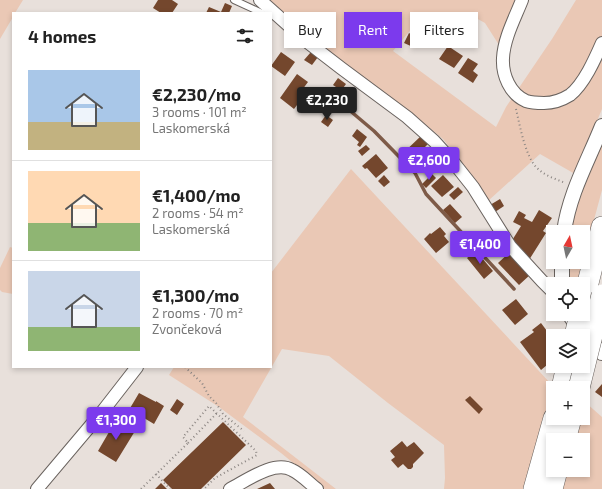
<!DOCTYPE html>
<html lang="en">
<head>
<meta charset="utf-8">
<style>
	body { margin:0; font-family:"Exo 2",sans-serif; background:#f6f6f6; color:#222; height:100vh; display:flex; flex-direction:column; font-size:15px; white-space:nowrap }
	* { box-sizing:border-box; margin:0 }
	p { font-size:13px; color:#767676 }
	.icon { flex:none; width:22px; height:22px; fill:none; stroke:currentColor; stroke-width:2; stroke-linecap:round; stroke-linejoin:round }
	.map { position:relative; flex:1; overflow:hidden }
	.drawer { position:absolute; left:12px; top:12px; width:260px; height:356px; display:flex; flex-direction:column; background:#fff; border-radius:0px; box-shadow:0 2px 6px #0003 }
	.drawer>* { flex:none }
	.hud { position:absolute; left:284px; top:12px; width:258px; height:36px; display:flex; gap:8px }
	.needle { width:26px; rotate:9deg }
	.controls { position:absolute; left:546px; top:225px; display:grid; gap:8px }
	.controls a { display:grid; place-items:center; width:44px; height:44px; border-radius:0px; background:#fff; box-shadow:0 2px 6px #0003; font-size:20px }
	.price { position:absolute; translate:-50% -34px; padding:0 9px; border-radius:4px; background:#7c3aed; color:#fff; font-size:13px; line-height:26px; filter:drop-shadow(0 1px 2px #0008) }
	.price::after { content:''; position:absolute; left:50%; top:24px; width:12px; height:9px; margin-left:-6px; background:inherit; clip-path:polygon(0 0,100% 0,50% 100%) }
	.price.current { background:#222; color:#fff }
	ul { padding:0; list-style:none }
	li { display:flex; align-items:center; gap:12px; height:100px; padding:0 16px }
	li+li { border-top:1px solid #e0e0e0 }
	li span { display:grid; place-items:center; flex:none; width:112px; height:80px; border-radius:0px; color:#555 }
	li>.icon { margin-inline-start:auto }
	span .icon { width:48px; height:48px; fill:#fffc; stroke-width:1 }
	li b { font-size:17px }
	h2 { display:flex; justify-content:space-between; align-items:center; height:48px; padding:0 16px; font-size:17px }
	.pill { padding:0 14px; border-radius:0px; background:#fff; box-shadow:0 2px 6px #0003; font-size:14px; line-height:36px }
	.pill.current { background:#7c3aed; color:#fff }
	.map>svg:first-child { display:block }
	.green { fill:#eac8b5 }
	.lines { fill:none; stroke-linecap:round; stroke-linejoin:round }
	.stream { stroke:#7e5b48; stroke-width:3.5 }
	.building { fill:#74472d }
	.service-casing { stroke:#6a635f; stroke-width:8 }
	.minor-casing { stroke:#6a635f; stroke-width:14 }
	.tertiary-casing { stroke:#6a635f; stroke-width:16 }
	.motorway-casing { stroke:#6a635f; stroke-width:22 }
	.path { stroke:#8b8582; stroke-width:2; stroke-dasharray:1 3; stroke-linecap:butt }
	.service { stroke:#fff; stroke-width:6 }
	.minor { stroke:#fff; stroke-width:12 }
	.tertiary { stroke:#fff; stroke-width:14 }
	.motorway { stroke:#fff; stroke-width:21 }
	.motorway-bridge-casing { stroke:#6a635f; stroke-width:22; stroke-linecap:butt }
	.motorway-bridge { stroke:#fff; stroke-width:21 }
</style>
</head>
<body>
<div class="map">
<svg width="602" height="489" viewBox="0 0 602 489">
	<rect width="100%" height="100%" fill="#e8e0db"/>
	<path class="green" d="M0 0H23L15 13H13V17L0 39Z
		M269 0H515L499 45 485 23 465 12 423 15 393 51 496 127 506 107 552 39 576 0H602V109L575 174 540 154 488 201 471 174 443 139 408 110 359 76 312 38Z
		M602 141V190L583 261V232H571L573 215 582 187Z
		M351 169 552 385 537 448 524 489H444L445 478 444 445 388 403 329 356 282 349 243 417 336 489H325L281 453 219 407 169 375 174 367H271V273Z
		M10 247 13 248V294L2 292 0 290V268Z
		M569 262H583L577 284H570Z
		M585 402 602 417V489H559L565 470H583V440H575L581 418H583V409Z"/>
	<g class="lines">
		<path class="stream" d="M348 109 374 131 415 173 426 194 514 289"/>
	</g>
	<path class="building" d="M158 0H172L178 4 172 13H161L153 8Z
		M225 3 232 6 229 13H206L209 7 221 12Z
		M409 33 417 38 413 47 404 43Z
		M448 46 463 56 454 68 439 59Z
		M281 52 295 62 285 76 271 66Z
		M311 52 318 57 312 65 304 60Z
		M468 58 478 64 473 71 478 75 473 83 458 73Z
		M297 74 308 82 299 94 303 97 294 109 280 98Z
		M338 78 346 84 338 95 333 91 336 87 333 85Z
		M317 87 329 96 319 110 306 101Z
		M326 115 333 120 328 127 321 122Z
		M357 129 367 137 360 147 357 145 359 142 352 136Z
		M422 135 429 143 408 164 400 156Z
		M366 145 370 149 362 156 358 151Z
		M376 154 388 168 376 178 367 168 365 169 362 166Z
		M430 163 436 170 429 176 423 169Z
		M432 174 436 178 426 188 422 184Z
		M384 175 390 182 384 187 378 181Z
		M443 175 454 187 442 197 431 186Z
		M458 187 463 192 454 200 449 195Z
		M500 199 504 206 495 212 490 205Z
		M450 204 462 217 455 223 443 210Z
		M539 210 552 218 543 231 546 233 529 260 511 242 521 226 513 222 519 211 526 215 524 218 532 222Z
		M440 227 446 234 444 236 449 242 436 253 424 239 430 233 431 234Z
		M485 239 496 247 492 252 481 244Z
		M476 251 493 271 484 279 467 258Z
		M510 252 531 274 519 285 498 263Z
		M516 299 528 314 515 325 502 310Z
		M541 323 553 339V349L549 352 553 356V360L541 370 520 342 534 332 532 330Z
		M602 384V397L595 392Z
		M139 393 156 402V401L164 406 154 424 139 415 133 425 123 420Z
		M470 396 483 409 479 414 465 400Z
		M177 399 184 404 177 415 170 410Z
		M116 420 135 431 116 462 98 451Z
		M223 422 246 445 201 489H172L163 480Z
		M402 441 407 447 414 442 424 453 413 464V467L411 469H408L403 464 398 468 391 460 395 457 390 451Z
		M161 483 167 489H155Z
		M270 483 275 489H257Z"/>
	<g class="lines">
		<defs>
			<path id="service" d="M234 0 262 13"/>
			<path id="minor" d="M260 0 306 41 341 68 407 117 434 141 454 163 473 187 510 246 542 281 553 292
				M522 0C515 18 504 38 503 58 502 75 510 94 526 101 532 103 539 103 544 103 554 103 562 100 570 95 584 84 595 59 602 43
				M37 489 102 412 137 367
				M230 489C246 481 274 460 292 470 301 474 309 483 317 489"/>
			<path id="tertiary" d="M564 232C569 194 588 161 602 126
				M562 262V284
				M569 314C578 329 589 341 602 353"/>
			<path id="motorway" d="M583 303 602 227
				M562 388 567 366
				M565 440 571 418
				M534 489 554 418
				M552 489 557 470"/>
		</defs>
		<use href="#service" class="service-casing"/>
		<use href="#minor" class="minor-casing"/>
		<use href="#tertiary" class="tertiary-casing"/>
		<use href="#motorway" class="motorway-casing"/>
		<path class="path" d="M516 109C520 126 525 156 537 168 545 176 556 179 565 183
			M185 367 202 383 209 396 216 403 223 414 244 431
			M188 443 217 413
			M156 474 170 489
			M141 489 188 443 183 437 209 406 256 451 257 455 215 478 204 489"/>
		<use href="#service" class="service"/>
		<use href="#minor" class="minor"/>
		<use href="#tertiary" class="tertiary"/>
		<use href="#motorway" class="motorway"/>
		<defs>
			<path id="motorway-bridge" d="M575 336 580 314
				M579 388 602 295"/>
		</defs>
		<use href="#motorway-bridge" class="motorway-bridge-casing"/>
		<use href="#motorway-bridge" class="motorway-bridge"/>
	</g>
</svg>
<div class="controls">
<a><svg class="needle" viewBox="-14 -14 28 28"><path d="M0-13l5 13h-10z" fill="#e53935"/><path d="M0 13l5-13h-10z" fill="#767676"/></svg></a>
<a><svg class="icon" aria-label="locate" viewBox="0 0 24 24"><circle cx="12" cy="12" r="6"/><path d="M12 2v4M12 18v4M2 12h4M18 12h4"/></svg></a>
<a><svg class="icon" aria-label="layers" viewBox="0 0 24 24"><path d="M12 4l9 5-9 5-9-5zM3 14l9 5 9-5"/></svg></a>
<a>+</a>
<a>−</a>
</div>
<b class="price current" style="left:327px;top:121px">€2,230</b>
<b class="price" style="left:429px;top:181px">€2,600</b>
<b class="price" style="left:480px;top:265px">€1,400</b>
<b class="price" style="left:116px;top:441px">€1,300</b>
<div class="hud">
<a class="pill">Buy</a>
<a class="pill current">Rent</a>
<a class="pill">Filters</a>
</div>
<section class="drawer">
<h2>4 homes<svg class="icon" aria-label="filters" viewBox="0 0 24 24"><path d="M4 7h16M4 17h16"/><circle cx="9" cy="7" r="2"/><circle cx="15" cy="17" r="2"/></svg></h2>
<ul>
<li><span style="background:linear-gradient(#a9c7e8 65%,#c2b280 0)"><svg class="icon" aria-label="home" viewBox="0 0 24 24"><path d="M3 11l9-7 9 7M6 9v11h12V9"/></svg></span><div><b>€2,230/mo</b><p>3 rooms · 101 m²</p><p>Laskomerská</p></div></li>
<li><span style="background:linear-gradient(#ffd9b3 65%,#8fb573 0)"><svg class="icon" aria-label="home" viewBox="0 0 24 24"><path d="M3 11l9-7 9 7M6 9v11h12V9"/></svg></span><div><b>€1,400/mo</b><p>2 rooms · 54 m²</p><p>Laskomerská</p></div></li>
<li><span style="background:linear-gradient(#c9d6e8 70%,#8fb573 0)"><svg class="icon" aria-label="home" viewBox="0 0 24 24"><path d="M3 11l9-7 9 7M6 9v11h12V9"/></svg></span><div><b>€1,300/mo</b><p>2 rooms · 70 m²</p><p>Zvončeková</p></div></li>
</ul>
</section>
</div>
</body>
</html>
